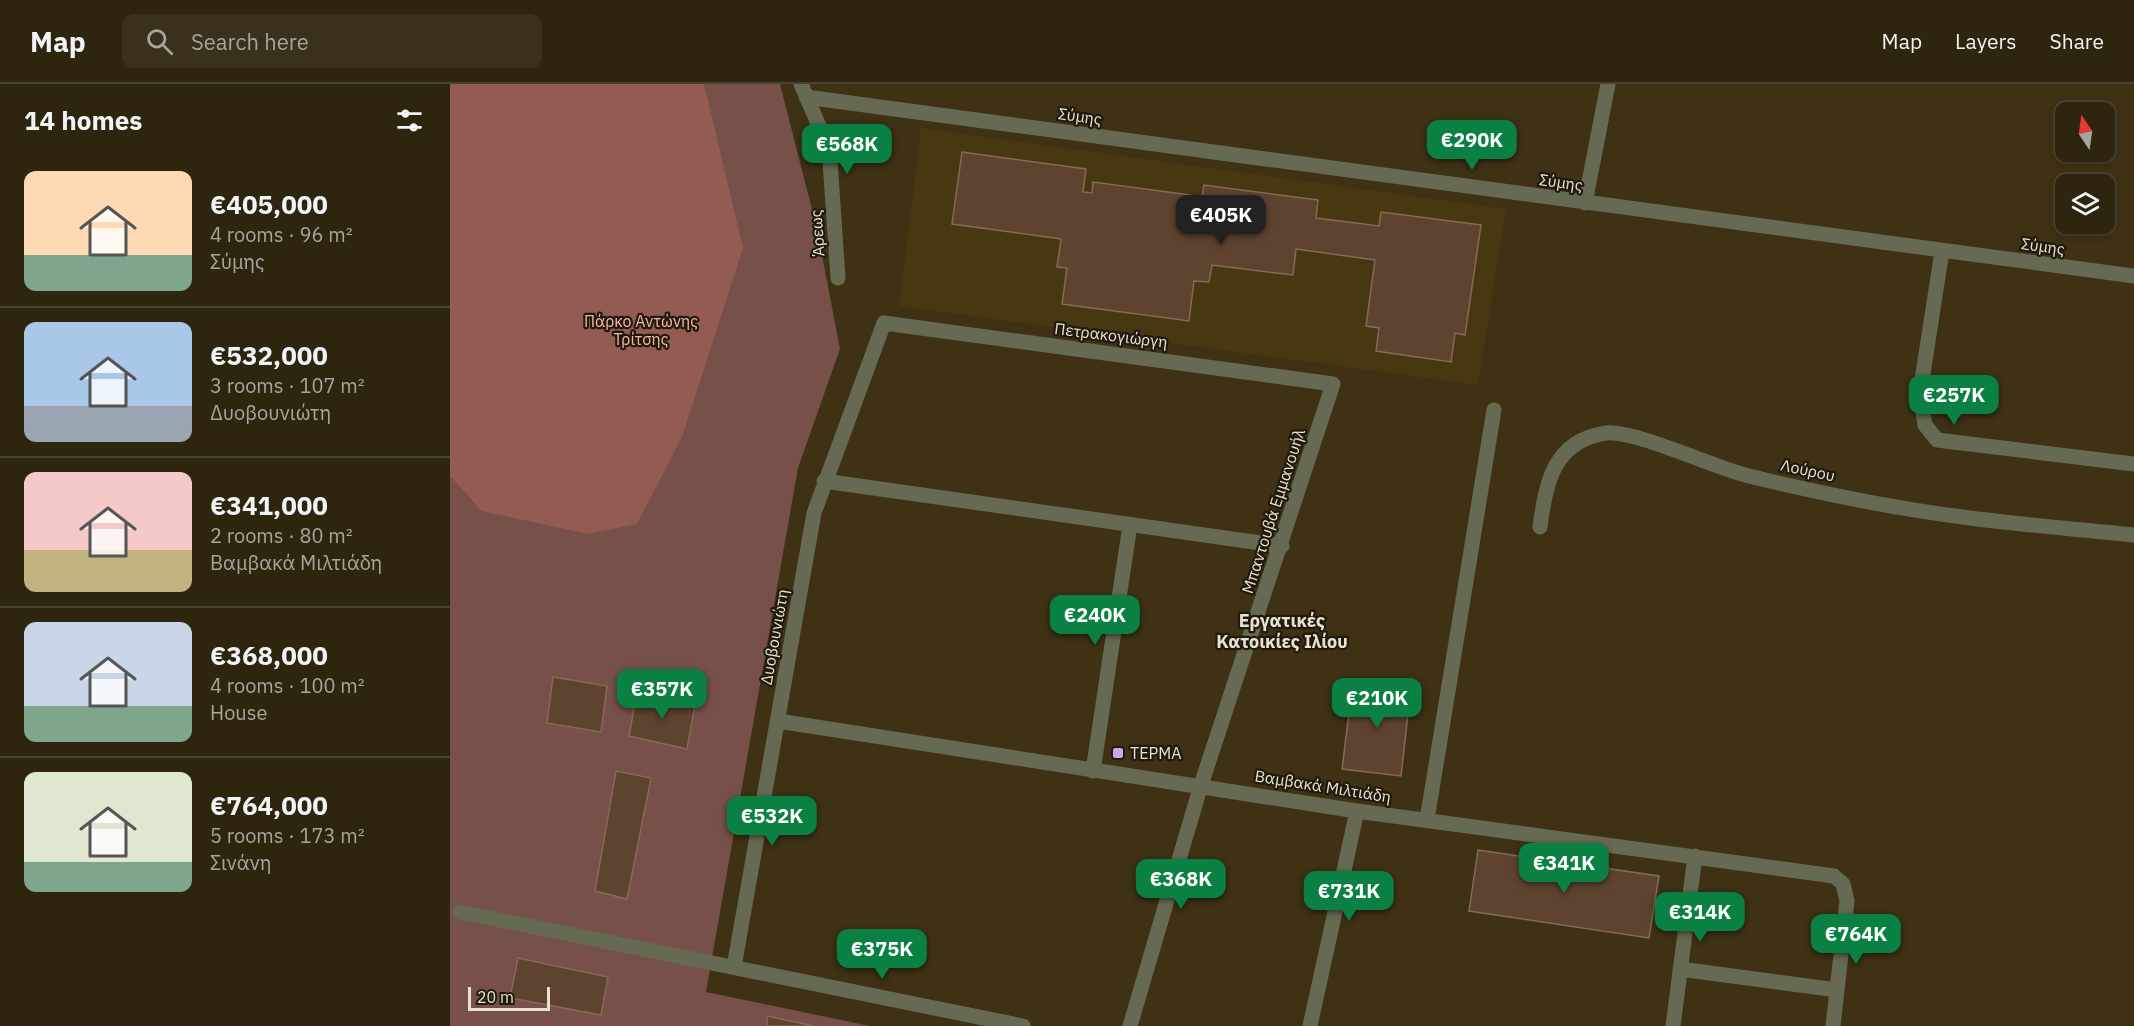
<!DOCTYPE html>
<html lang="en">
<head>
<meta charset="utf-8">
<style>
	body { margin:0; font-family:"IBM Plex Sans",sans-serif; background:#3a311d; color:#f1f3f6; height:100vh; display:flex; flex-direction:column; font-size:22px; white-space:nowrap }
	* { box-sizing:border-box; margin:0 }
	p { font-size:20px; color:#a7a59e }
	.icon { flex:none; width:33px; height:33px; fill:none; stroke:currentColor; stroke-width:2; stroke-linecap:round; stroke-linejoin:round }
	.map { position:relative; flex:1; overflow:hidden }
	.side { display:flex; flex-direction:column; background:#2e250f; width:450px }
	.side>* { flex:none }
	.needle { width:39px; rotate:347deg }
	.tools { position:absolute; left:1605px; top:18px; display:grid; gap:12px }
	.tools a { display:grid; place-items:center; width:60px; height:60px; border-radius:12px; background:#2e250f; box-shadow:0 3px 9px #0003,0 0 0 2px #49422f; font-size:30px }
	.scale { position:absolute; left:18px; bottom:15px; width:82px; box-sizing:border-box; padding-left:6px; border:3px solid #e9e1d0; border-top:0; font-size:16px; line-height:21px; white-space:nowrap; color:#e9e1d0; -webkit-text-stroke:4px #201a0e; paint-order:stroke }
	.price { position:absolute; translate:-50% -51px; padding:0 14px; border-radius:12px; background:#0b8043; color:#fff; font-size:20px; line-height:39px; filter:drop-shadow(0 2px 3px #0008) }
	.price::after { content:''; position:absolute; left:50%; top:36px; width:18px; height:14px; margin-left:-9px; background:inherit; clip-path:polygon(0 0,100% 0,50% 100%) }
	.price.selected { background:#222; color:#fff }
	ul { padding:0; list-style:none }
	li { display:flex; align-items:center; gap:18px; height:150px; padding:0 24px }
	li+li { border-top:2px solid #49422f }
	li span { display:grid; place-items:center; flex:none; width:168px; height:120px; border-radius:12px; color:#555 }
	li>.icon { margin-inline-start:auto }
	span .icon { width:72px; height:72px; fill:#fffc; stroke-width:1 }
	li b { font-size:26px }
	h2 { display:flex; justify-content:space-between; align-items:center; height:72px; padding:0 24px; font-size:26px }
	header { display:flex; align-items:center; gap:36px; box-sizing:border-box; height:84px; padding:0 30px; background:#2e250f; border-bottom:2px solid #49422f }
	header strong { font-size:28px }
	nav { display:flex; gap:33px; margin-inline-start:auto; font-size:21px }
	.search { width:420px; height:54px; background:#3a311d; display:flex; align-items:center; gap:15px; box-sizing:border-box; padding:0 21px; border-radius:12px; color:#a7a59e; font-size:22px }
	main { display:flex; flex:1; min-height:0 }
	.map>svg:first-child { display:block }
	.built { fill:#473812 }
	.green { fill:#77504a }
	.forest { fill:#935b52 }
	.building { fill:#5e432f; stroke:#866a55; stroke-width:1.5 }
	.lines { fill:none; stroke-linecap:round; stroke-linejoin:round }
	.service { stroke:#666a53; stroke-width:15 }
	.minor { stroke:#666a53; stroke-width:15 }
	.poi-dot { fill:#c8a5ef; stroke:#201a0e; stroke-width:2 }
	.labels { text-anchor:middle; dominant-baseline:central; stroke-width:4.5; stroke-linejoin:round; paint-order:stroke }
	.street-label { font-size:16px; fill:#e9e1d0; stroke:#201a0e }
	.park-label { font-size:16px; fill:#f9b3a7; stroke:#201a0e }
	.poi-label { font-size:16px; fill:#e9e1d0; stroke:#201a0e; text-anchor:start }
	.neighbourhood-label { font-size:18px; font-weight:bold; fill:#e9e1d0; stroke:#201a0e }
</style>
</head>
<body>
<header>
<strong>Map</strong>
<div class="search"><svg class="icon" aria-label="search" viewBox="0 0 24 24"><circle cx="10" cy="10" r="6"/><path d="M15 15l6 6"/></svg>Search here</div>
<nav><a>Map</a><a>Layers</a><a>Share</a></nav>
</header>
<main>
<section class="side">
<h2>14 homes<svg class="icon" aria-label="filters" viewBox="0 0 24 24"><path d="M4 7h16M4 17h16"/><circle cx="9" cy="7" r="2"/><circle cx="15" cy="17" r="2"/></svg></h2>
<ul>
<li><span style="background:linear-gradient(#ffd9b3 70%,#7fa58c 0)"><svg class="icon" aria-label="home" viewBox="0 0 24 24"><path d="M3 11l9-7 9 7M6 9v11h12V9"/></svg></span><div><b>€405,000</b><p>4 rooms · 96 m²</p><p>Σύμης</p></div></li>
<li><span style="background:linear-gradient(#a9c7e8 70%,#9aa5b1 0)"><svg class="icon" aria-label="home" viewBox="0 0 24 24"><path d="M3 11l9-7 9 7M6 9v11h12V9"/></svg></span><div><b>€532,000</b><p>3 rooms · 107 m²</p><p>Δυοβουνιώτη</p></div></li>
<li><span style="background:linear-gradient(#f6c9c9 65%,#c2b280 0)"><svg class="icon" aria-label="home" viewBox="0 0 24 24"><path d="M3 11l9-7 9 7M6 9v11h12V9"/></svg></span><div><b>€341,000</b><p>2 rooms · 80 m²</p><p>Βαμβακά Μιλτιάδη</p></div></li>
<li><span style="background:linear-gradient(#c9d6e8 70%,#7fa58c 0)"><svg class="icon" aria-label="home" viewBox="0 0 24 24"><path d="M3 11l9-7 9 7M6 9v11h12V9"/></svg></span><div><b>€368,000</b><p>4 rooms · 100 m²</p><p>House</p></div></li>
<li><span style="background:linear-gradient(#dfe7d0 75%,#7fa58c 0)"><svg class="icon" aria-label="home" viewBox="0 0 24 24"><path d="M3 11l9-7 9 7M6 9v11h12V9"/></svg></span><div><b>€764,000</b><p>5 rooms · 173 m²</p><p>Σινάνη</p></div></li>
</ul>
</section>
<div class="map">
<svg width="1684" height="942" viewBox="0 0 1684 942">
	<rect width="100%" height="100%" fill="#3e3114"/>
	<path class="built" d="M471 44 1056 125 1028 301 449 222Z"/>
	<path class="green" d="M0 0H330L367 145 390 265 348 384 256 908 420 942H0Z"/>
	<path class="forest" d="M0 0H254L293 164 232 353 187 440 138 450 32 427 0 392Z"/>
	<path class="building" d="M512 68 636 85 633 108 642 109 643 98 740 111 739 124 750 125 754 101 868 116 866 134 929 142 931 128 1031 141 1015 251 1005 249 1001 278 926 267 929 244 916 242 925 176 846 165 843 191 762 181 759 198 744 197 739 237 612 220 617 184 607 183 611 155 502 140Z
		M103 593 157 602 151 648 97 639Z
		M903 597 961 604 951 692 892 685Z
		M187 608 245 621 237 665 179 652Z
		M166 687 201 694 177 815 145 807Z
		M1028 766 1209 792 1199 854 1019 827Z
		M68 874 158 893 151 931 60 914Z
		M317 932 364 942H317Z"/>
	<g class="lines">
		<path class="service" d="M1090 443C1096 399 1103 357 1156 349 1185 346 1265 384 1299 392 1369 409 1441 424 1513 433 1570 441 1627 445 1684 451"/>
		<path class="minor" d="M351 0 376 58 380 77 388 194
			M356 13 1684 192
			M1135 119 1158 0
			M1492 167 1470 309 1475 341 1487 356 1684 380
			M374 397 832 462
			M328 637 907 727 1384 792 1393 800 1397 817 1383 942
			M643 687 680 441
			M977 736 1044 326
			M10 828 573 942
			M284 883 364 429 434 239 883 300 751 701 680 942
			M1230 885 1387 906
			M860 942 907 727
			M1223 942 1245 772"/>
	</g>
	<rect class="poi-dot" x="662" y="663" width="12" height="12" rx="3"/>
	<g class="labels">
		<g class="street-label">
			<text transform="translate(630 32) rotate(8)">Σύμης</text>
			<text transform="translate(1111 98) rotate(8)">Σύμης</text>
			<text transform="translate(367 149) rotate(-94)">Άρεως</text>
			<text transform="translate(1593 162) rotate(8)">Σύμης</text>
			<text transform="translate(661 251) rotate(7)">Πετρακογιώργη</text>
			<text transform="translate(1358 386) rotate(12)">Λούρου</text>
			<text transform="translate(823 427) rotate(-72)">Μπαντουβά Εμμανουήλ</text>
			<text transform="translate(324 553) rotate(-80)">Δυοβουνιώτη</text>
			<text transform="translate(873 702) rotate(9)">Βαμβακά Μιλτιάδη</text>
		</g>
		<g class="park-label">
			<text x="191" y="237">Πάρκο Αντώνης<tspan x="191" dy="18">Τρίτσης</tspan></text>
		</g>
		<g class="poi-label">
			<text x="680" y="669">ΤΕΡΜΑ</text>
		</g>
		<g class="neighbourhood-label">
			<text x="832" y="536">Εργατικές<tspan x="832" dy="21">Κατοικίες Ιλίου</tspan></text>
		</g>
	</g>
</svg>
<div class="tools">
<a><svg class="needle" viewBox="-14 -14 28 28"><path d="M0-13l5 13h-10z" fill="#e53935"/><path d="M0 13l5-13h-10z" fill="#a7a59e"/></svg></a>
<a><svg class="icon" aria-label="layers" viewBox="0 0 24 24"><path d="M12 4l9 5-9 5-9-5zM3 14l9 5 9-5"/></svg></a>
</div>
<div class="scale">20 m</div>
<b class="price" style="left:1022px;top:87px">€290K</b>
<b class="price" style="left:397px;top:91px">€568K</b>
<b class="price selected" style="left:771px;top:162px">€405K</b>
<b class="price" style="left:1504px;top:342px">€257K</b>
<b class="price" style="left:645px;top:562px">€240K</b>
<b class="price" style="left:212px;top:636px">€357K</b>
<b class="price" style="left:927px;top:645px">€210K</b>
<b class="price" style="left:322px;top:763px">€532K</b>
<b class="price" style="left:1114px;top:810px">€341K</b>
<b class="price" style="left:731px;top:826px">€368K</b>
<b class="price" style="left:899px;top:838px">€731K</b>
<b class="price" style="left:1250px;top:859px">€314K</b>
<b class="price" style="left:1406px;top:881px">€764K</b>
<b class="price" style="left:432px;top:896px">€375K</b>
</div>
</main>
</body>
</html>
